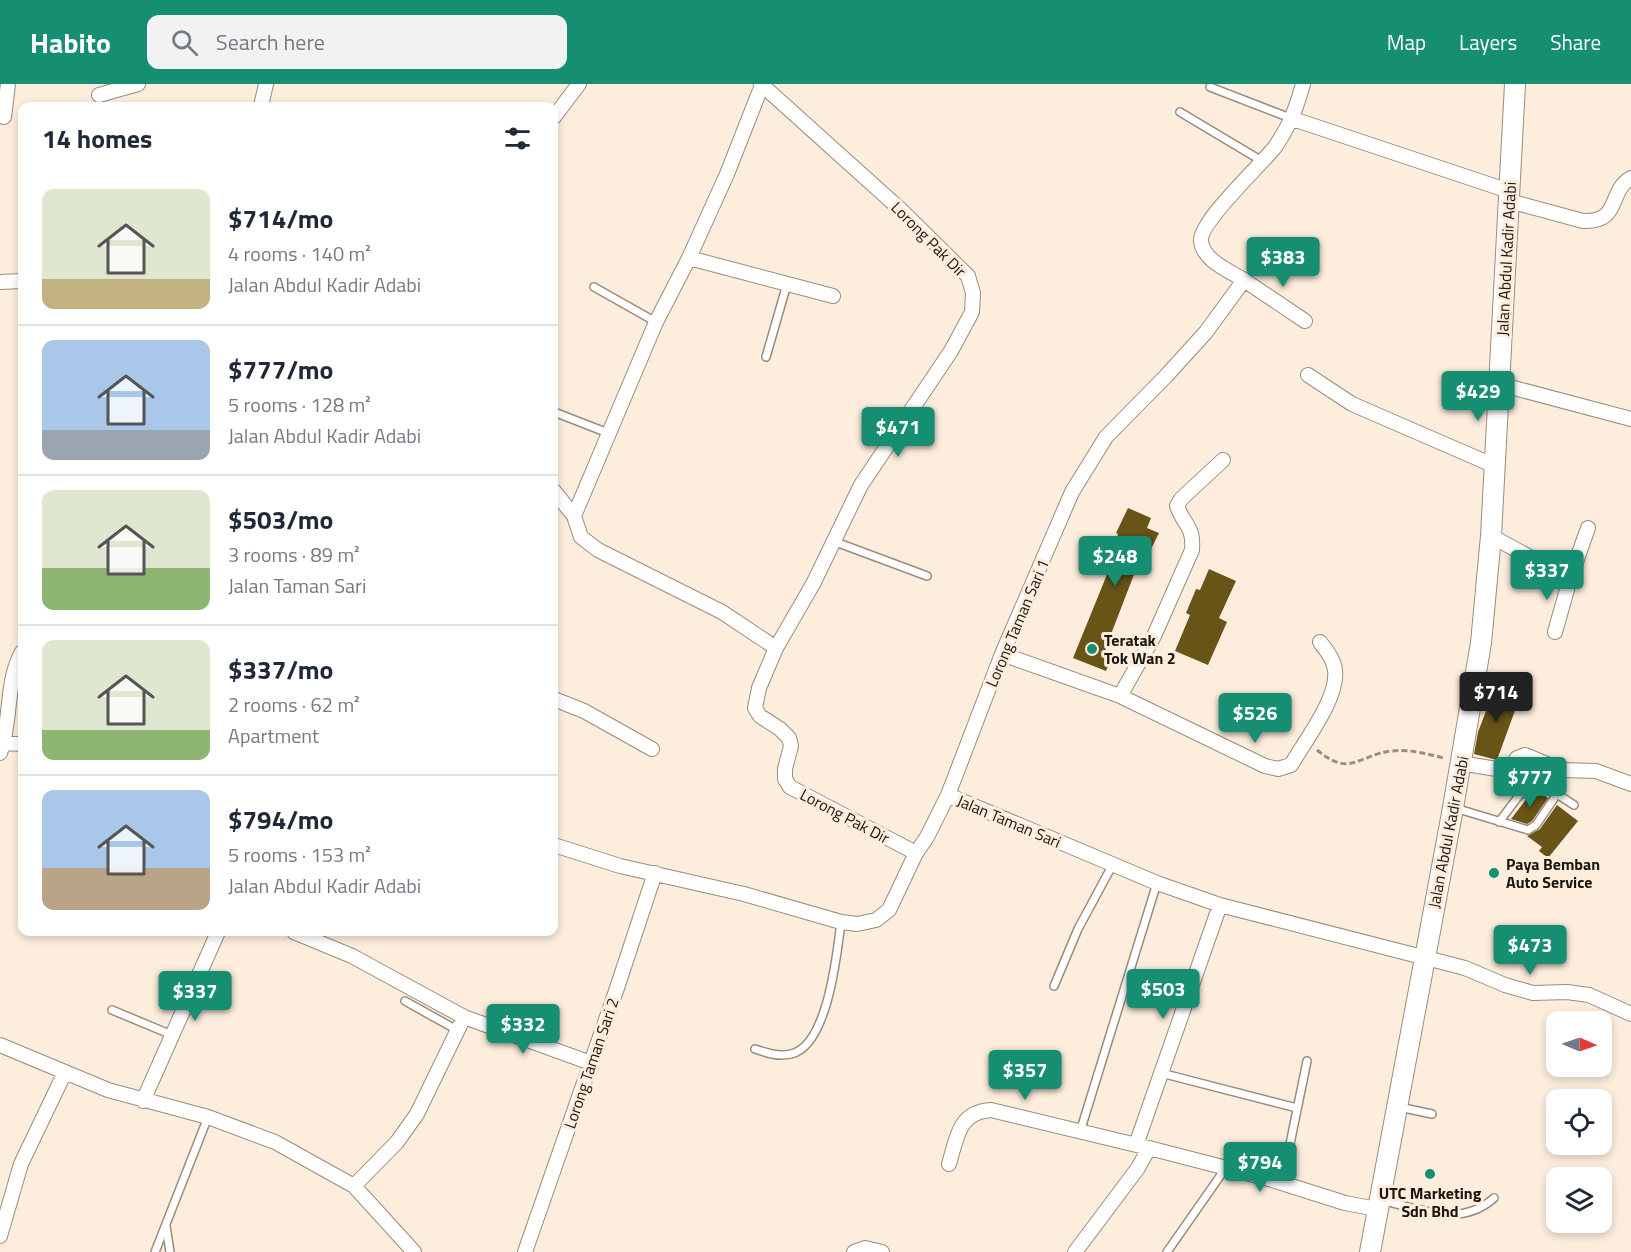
<!DOCTYPE html>
<html lang="en">
<head>
<meta charset="utf-8">
<style>
	body { margin:0; font-family:"Titillium Web",sans-serif; background:#f2f2f3; color:#1f2937; height:100vh; display:flex; flex-direction:column; font-size:22px; white-space:nowrap }
	* { box-sizing:border-box; margin:0 }
	p { font-size:20px; color:#747a83 }
	.icon { flex:none; width:33px; height:33px; fill:none; stroke:currentColor; stroke-width:2; stroke-linecap:round; stroke-linejoin:round }
	.map { position:relative; flex:1; overflow:hidden }
	.drawer { position:absolute; left:18px; top:18px; width:540px; height:834px; display:flex; flex-direction:column; background:#fff; border-radius:12px; box-shadow:0 3px 9px #0003 }
	.drawer>* { flex:none }
	.needle { width:39px; rotate:92deg }
	.controls { position:absolute; left:1546px; top:927px; display:grid; gap:12px }
	.controls a { display:grid; place-items:center; width:66px; height:66px; border-radius:12px; background:#fff; box-shadow:0 3px 9px #0003; font-size:30px }
	.price { position:absolute; translate:-50% -51px; padding:0 14px; border-radius:6px; background:#158e72; color:#fff; font-size:20px; line-height:39px; filter:drop-shadow(0 2px 3px #0008) }
	.price::after { content:''; position:absolute; left:50%; top:36px; width:18px; height:14px; margin-left:-9px; background:inherit; clip-path:polygon(0 0,100% 0,50% 100%) }
	.price.on { background:#222; color:#fff }
	ul { padding:0; list-style:none }
	li { display:flex; align-items:center; gap:18px; height:150px; padding:0 24px }
	li+li { border-top:2px solid #e0e1e3 }
	li span { display:grid; place-items:center; flex:none; width:168px; height:120px; border-radius:12px; color:#555 }
	li>.icon { margin-inline-start:auto }
	span .icon { width:72px; height:72px; fill:#fffc; stroke-width:1 }
	li b { font-size:26px }
	h2 { display:flex; justify-content:space-between; align-items:center; height:72px; padding:0 24px; font-size:26px }
	header { display:flex; align-items:center; gap:36px; box-sizing:border-box; height:84px; padding:0 30px; background:#158e72; color:#fff }
	header strong { font-size:28px }
	nav { display:flex; gap:33px; margin-inline-start:auto; font-size:21px }
	.search { width:420px; height:54px; background:#f2f2f3; display:flex; align-items:center; gap:15px; box-sizing:border-box; padding:0 21px; border-radius:12px; color:#747a83; font-size:22px }
	.map>svg:first-child { display:block }
	.building { fill:#685417 }
	.lines { fill:none; stroke-linecap:round; stroke-linejoin:round }
	.lane-casing { stroke:#9a8c7d; stroke-width:10 }
	.street-casing { stroke:#9a8c7d; stroke-width:16 }
	.secondary-casing { stroke:#9a8c7d; stroke-width:22 }
	.path { stroke:#998e82; stroke-width:3; stroke-dasharray:6 3; stroke-linecap:butt }
	.lane { stroke:#fff; stroke-width:7 }
	.street { stroke:#fff; stroke-width:14 }
	.secondary { stroke:#fff; stroke-width:20 }
	.poi-dot { fill:#158e72; stroke:#fdeddd; stroke-width:2 }
	.labels { text-anchor:middle; dominant-baseline:central; stroke-width:6; stroke-linejoin:round; paint-order:stroke }
	.street-label { font-size:16px; fill:#1a150f; stroke:#fdeddd }
	.poi-label { font-size:16px; font-weight:bold; fill:#1a150f; stroke:#fdeddd; text-anchor:start }
</style>
</head>
<body>
<header>
<strong>Habito</strong>
<div class="search"><svg class="icon" aria-label="search" viewBox="0 0 24 24"><circle cx="10" cy="10" r="6"/><path d="M15 15l6 6"/></svg>Search here</div>
<nav><a>Map</a><a>Layers</a><a>Share</a></nav>
</header>
<div class="map">
<svg width="1631" height="1168" viewBox="0 0 1631 1168">
	<rect width="100%" height="100%" fill="#fdeddd"/>
	<path class="building" d="M1128 424 1151 434 1147 444 1159 449 1151 465 1145 462 1108 558 1104 571 1111 574 1106 587 1073 574 1108 488 1104 486 1118 450 1116 449Z
		M1209 485 1236 497 1219 534 1227 538 1208 581 1175 567 1190 531 1186 529 1196 505 1200 506Z
		M1496 601 1521 610 1497 676 1474 670 1478 648Z
		M1534 705 1548 714 1532 737 1527 740 1511 735Z
		M1557 721 1578 737 1548 774 1539 767 1542 763 1527 752 1540 745Z"/>
	<g class="lines">
		<defs>
			<path id="lane" d="M1210 3 1293 35
				M1180 28 1262 77
				M594 203 656 238
				M766 273 787 200
				M554 328 608 349
				M833 457 927 492
				M1509 687 1557 710 1574 721
				M1455 724 1528 746 1536 741 1557 710
				M1499 738 1530 697
				M1054 902 1078 845 1113 780
				M405 917 457 946
				M112 926 172 951
				M755 965C767 969 778 973 791 970 828 962 837 869 841 838
				M1161 989 1297 1024
				M1399 1023 1432 1030
				M1080 1048 1157 799
				M1282 1099 1307 977
				M1380 1116C1420 1124 1459 1145 1494 1114
				M166 1142 170 1168
				M155 1168 208 1033
				M1167 1168 1225 1085"/>
			<path id="street" d="M761 0 901 126 968 192 973 209 972 228 951 267 861 401 813 500 776 564 759 604 755 624 760 632 780 645 789 654 791 662 785 685V695L790 703 916 769
				M99 11 138 0
				M261 22 266 0
				M4 33 8 0
				M554 33 579 0
				M1293 35 1509 107
				M1509 117 1583 137C1622 138 1607 108 1631 94
				M689 174 833 212
				M1244 196 1305 237
				M0 198 22 197
				M1308 291 1352 320 1495 382
				M1499 300 1631 335
				M554 407 574 432 581 453 598 466 722 528 776 564
				M574 432 656 238 689 174 727 90 762 1
				M1491 452 1570 495 1588 444
				M1555 548 1570 495
				M1002 570 1120 612 1265 682 1278 685 1291 681C1305 657 1339 613 1335 586 1334 575 1326 566 1320 558
				M1120 612 1154 552 1192 466C1194 441 1184 442 1177 422L1181 415 1223 376
				M554 615 584 627 652 665
				M0 659 22 660
				M0 669C12 637 5 598 22 568
				M1460 679 1509 687 1517 674 1525 671 1561 686 1596 687 1631 700
				M948 711 1157 799 1220 821 1465 884 1505 901 1533 909 1567 908 1589 911 1631 930
				M554 761 620 782 744 810 841 838 857 840 876 836 889 826 916 769 927 753 948 711 1002 570 1072 408 1106 353 1166 292 1206 248 1244 196C1230 187 1203 177 1201 157 1199 138 1261 81 1275 63 1290 41 1296 25 1303 0
				M294 848 352 872 464 933 591 979
				M0 961 108 1006 208 1033 275 1058 354 1102 414 1168
				M143 1017 218 848
				M1136 1061 1220 821
				M949 1080C957 1054 958 1028 991 1026L1149 1064 1269 1095 1345 1119 1377 1125
				M354 1102 397 1058 417 1030 464 933
				M0 1152 21 1080 65 988
				M525 1168 616 907 655 789
				M854 1168 865 1164 882 1168
				M1075 1168 1138 1084 1149 1064"/>
			<path id="secondary" d="M1370 1168 1453 724 1481 559 1491 452 1515 0"/>
		</defs>
		<use href="#lane" class="lane-casing"/>
		<use href="#street" class="street-casing"/>
		<use href="#secondary" class="secondary-casing"/>
		<path class="path" d="M1317 666C1351 694 1357 671 1392 667 1409 665 1428 670 1444 674"/>
		<use href="#lane" class="lane"/>
		<use href="#street" class="street"/>
		<use href="#secondary" class="secondary"/>
	</g>
	<g class="poi-dot">
		<circle cx="1092" cy="565" r="6"/>
		<circle cx="1494" cy="789" r="6"/>
		<circle cx="1430" cy="1090" r="6"/>
	</g>
	<g class="labels">
		<g class="street-label">
			<text transform="translate(929 155) rotate(45)">Lorong Pak Dir</text>
			<text transform="translate(1506 175) rotate(-87)">Jalan Abdul Kadir Adabi</text>
			<text transform="translate(1017 539) rotate(-67)">Lorong Taman Sari 1</text>
			<text transform="translate(845 732) rotate(28)">Lorong Pak Dir</text>
			<text transform="translate(1009 737) rotate(23)">Jalan Taman Sari</text>
			<text transform="translate(1448 748) rotate(-79)">Jalan Abdul Kadir Adabi</text>
			<text transform="translate(591 979) rotate(-71)">Lorong Taman Sari 2</text>
		</g>
		<g class="poi-label">
			<text x="1104" y="556">Teratak<tspan x="1104" dy="18">Tok Wan 2</tspan></text>
			<text x="1506" y="780">Paya Bemban<tspan x="1506" dy="18">Auto Service</tspan></text>
			<text x="1430" y="1109" text-anchor="middle">UTC Marketing<tspan x="1430" dy="18">Sdn Bhd</tspan></text>
		</g>
	</g>
</svg>
<div class="controls">
<a><svg class="needle" viewBox="-14 -14 28 28"><path d="M0-13l5 13h-10z" fill="#e53935"/><path d="M0 13l5-13h-10z" fill="#747a83"/></svg></a>
<a><svg class="icon" aria-label="locate" viewBox="0 0 24 24"><circle cx="12" cy="12" r="6"/><path d="M12 2v4M12 18v4M2 12h4M18 12h4"/></svg></a>
<a><svg class="icon" aria-label="layers" viewBox="0 0 24 24"><path d="M12 4l9 5-9 5-9-5zM3 14l9 5 9-5"/></svg></a>
</div>
<b class="price" style="left:1283px;top:204px">$383</b>
<b class="price" style="left:1478px;top:338px">$429</b>
<b class="price" style="left:898px;top:374px">$471</b>
<b class="price" style="left:1115px;top:503px">$248</b>
<b class="price" style="left:1547px;top:517px">$337</b>
<b class="price on" style="left:1496px;top:639px">$714</b>
<b class="price" style="left:1255px;top:660px">$526</b>
<b class="price" style="left:1530px;top:724px">$777</b>
<b class="price" style="left:1530px;top:892px">$473</b>
<b class="price" style="left:1163px;top:936px">$503</b>
<b class="price" style="left:195px;top:938px">$337</b>
<b class="price" style="left:523px;top:971px">$332</b>
<b class="price" style="left:1025px;top:1017px">$357</b>
<b class="price" style="left:1260px;top:1109px">$794</b>
<section class="drawer">
<h2>14 homes<svg class="icon" aria-label="filters" viewBox="0 0 24 24"><path d="M4 7h16M4 17h16"/><circle cx="9" cy="7" r="2"/><circle cx="15" cy="17" r="2"/></svg></h2>
<ul>
<li><span style="background:linear-gradient(#dfe7d0 75%,#c2b280 0)"><svg class="icon" aria-label="home" viewBox="0 0 24 24"><path d="M3 11l9-7 9 7M6 9v11h12V9"/></svg></span><div><b>$714/mo</b><p>4 rooms · 140 m²</p><p>Jalan Abdul Kadir Adabi</p></div></li>
<li><span style="background:linear-gradient(#a9c7e8 75%,#9aa5b1 0)"><svg class="icon" aria-label="home" viewBox="0 0 24 24"><path d="M3 11l9-7 9 7M6 9v11h12V9"/></svg></span><div><b>$777/mo</b><p>5 rooms · 128 m²</p><p>Jalan Abdul Kadir Adabi</p></div></li>
<li><span style="background:linear-gradient(#dfe7d0 65%,#8fb573 0)"><svg class="icon" aria-label="home" viewBox="0 0 24 24"><path d="M3 11l9-7 9 7M6 9v11h12V9"/></svg></span><div><b>$503/mo</b><p>3 rooms · 89 m²</p><p>Jalan Taman Sari</p></div></li>
<li><span style="background:linear-gradient(#dfe7d0 75%,#8fb573 0)"><svg class="icon" aria-label="home" viewBox="0 0 24 24"><path d="M3 11l9-7 9 7M6 9v11h12V9"/></svg></span><div><b>$337/mo</b><p>2 rooms · 62 m²</p><p>Apartment</p></div></li>
<li><span style="background:linear-gradient(#a9c7e8 65%,#b9a48a 0)"><svg class="icon" aria-label="home" viewBox="0 0 24 24"><path d="M3 11l9-7 9 7M6 9v11h12V9"/></svg></span><div><b>$794/mo</b><p>5 rooms · 153 m²</p><p>Jalan Abdul Kadir Adabi</p></div></li>
</ul>
</section>
</div>
</body>
</html>
